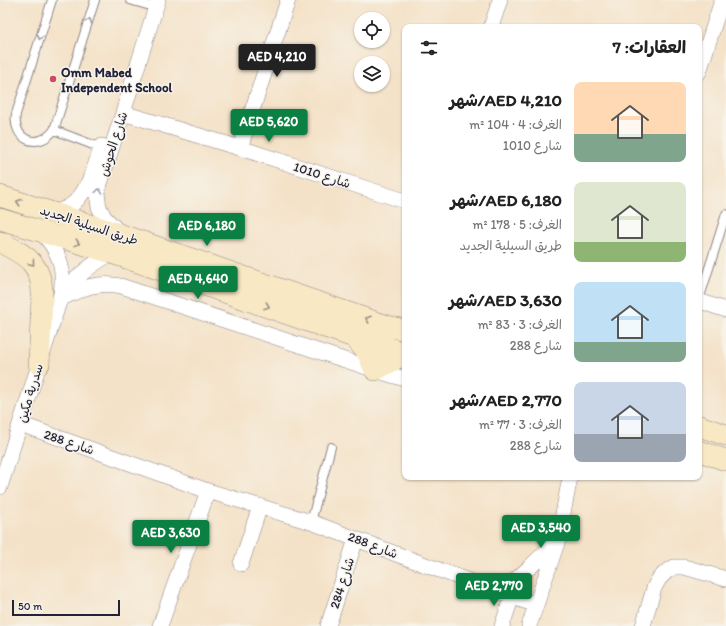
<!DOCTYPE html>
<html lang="ar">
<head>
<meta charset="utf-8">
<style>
	body { margin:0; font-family:Itim,"Playpen Sans Arabic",sans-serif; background:#f6f6f6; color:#222; direction:rtl; height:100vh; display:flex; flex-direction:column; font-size:15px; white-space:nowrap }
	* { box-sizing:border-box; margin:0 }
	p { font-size:13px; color:#767676 }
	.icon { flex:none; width:22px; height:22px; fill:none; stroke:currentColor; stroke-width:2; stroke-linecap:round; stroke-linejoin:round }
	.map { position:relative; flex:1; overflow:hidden; direction:ltr }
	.side { position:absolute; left:402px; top:24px; width:300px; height:456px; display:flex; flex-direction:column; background:#fff; border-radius:8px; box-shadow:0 1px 3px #0004; direction:rtl }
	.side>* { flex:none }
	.tools { position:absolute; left:354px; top:12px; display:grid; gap:8px }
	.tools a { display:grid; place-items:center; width:36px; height:36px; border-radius:50%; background:#fff; box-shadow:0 1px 3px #0004; font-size:20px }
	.scale { position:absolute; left:12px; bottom:10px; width:108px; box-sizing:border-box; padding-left:4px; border:2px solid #22223b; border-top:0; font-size:11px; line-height:14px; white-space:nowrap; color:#22223b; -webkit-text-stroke:3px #f7f3e8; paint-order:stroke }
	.price { position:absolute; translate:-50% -34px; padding:0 9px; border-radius:4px; background:#0b8043; color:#fff; font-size:13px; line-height:26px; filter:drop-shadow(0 1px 2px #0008) }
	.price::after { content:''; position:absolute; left:50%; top:24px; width:12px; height:9px; margin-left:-6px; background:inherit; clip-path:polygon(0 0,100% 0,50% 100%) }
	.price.on { background:#222; color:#fff }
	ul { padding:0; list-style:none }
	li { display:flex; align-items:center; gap:12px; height:100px; padding:0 16px }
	li span { display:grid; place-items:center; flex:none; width:112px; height:80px; border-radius:8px; color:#555 }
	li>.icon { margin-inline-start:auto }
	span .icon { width:48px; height:48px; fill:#fffc; stroke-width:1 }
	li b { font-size:17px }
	h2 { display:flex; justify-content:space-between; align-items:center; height:48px; padding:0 16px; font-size:17px }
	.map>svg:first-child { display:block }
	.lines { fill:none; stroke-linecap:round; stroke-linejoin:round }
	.lane-casing { stroke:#8b8282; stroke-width:10 }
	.street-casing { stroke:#8b8282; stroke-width:16 }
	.secondary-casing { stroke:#8b8282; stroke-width:22 }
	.lane { stroke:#fff; stroke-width:8 }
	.street { stroke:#fff; stroke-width:15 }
	.secondary { stroke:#f8e8c3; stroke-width:21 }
	.oneway { stroke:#9c9ca7 }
	.oneway2 { stroke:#988f86 }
	.poi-dot { fill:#d1495b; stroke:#f7f3e8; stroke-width:1.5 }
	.labels { text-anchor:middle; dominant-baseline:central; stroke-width:3; stroke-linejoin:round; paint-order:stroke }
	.poi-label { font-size:13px; font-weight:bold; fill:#22223b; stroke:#f7f3e8; text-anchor:start }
	.street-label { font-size:13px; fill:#22223b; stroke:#f7f3e8 }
</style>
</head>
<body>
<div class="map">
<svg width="726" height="626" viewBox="0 0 726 626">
	<rect width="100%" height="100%" fill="#f7f3e8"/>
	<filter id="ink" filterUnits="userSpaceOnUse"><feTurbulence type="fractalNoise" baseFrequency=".025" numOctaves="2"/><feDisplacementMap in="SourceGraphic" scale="8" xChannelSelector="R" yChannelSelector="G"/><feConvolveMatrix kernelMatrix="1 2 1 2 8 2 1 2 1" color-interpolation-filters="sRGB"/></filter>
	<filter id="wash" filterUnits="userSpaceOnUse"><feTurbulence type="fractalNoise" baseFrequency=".012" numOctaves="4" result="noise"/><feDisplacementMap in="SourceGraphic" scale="16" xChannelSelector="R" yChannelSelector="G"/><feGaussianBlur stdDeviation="0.9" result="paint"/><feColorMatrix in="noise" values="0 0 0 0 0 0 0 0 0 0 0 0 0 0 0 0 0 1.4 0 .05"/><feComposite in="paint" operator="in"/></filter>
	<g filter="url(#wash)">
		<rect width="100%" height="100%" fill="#f4e2c8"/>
	</g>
	<g filter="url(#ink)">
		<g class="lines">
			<defs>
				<path id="lane" d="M52 0 16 114C12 140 38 151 54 130L95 0
					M130 0 147 5
					M54 130 101 148
					M699 300 726 214
					M311 522 331 447"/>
				<path id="street" d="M491 27 500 0
					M699 72 722 0
					M123 113 240 148 405 201
					M240 148 288 0
					M54 214C59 211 64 209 69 207 89 193 94 167 102 146
					M120 233 104 217 99 207 97 193 123 113 158 0
					M62 296C75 277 91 264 112 253
					M60 299C83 288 96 281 121 286L375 370 405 379
					M699 301 726 310
					M20 424 208 491 311 522 356 539 501 593 536 605
					M0 487 60 299C66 270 61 252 40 231
					M241 564 260 506
					M501 593 530 567 556 542
					M160 626 208 491
					M328 626 356 539
					M502 626 512 596
					M529 626 558 540 570 477
					M643 626 654 588 659 579 666 572 674 567H684L726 579"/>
				<path id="secondary" d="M0 196 122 235 375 322 391 327 405 330
					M0 219 112 253 354 337 405 353
					M0 242C26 255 43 264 42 297L39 364
					M354 337 367 352 375 370 405 354
					M699 426 726 435
					M699 451 726 460"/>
			</defs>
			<use href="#lane" class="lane-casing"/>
			<use href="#street" class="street-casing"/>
			<use href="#secondary" class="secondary-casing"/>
			<use href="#lane" class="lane"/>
			<use href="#street" class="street"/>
			<use href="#secondary" class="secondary"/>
		</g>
		<defs><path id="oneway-chevron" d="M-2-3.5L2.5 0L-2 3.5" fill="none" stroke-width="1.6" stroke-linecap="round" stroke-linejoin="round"/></defs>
		<g class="oneway">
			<use href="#oneway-chevron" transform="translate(89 21) rotate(-73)"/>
			<use href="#oneway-chevron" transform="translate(40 37) rotate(107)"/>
			<use href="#oneway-chevron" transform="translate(99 191) rotate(-82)"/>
		</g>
		<g class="oneway2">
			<use href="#oneway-chevron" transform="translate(19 202) rotate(-162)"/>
			<use href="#oneway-chevron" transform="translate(77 243) rotate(17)"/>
			<use href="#oneway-chevron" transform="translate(32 263) rotate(50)"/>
			<use href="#oneway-chevron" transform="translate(267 306) rotate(19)"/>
			<use href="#oneway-chevron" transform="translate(368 319) rotate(-161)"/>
		</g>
	</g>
	<circle class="poi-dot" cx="53" cy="79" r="4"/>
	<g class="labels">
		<g class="poi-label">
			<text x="61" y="72">Omm Mabed<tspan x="61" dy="15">Independent School</tspan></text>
		</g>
		<g class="street-label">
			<text transform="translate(113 144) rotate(-72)">شارع الحوش</text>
			<text transform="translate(322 175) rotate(18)">شارع 1010</text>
			<text transform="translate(89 225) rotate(18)">طريق السيلية الجديد</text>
			<text transform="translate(30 393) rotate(-73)">سدرية مكين</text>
			<text transform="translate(69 442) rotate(19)">شارع 288</text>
			<text transform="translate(373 545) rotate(21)">شارع 288</text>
			<text transform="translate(342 583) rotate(-72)">شارع 284</text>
		</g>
	</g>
</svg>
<div class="tools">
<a><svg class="icon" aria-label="locate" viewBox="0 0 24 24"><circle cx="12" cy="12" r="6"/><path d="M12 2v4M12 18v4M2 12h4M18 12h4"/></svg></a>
<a><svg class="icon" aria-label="layers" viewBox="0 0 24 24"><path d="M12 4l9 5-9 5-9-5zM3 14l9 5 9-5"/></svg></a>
</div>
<div class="scale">50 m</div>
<b class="price on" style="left:277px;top:78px">AED 4,210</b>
<b class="price" style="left:269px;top:143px">AED 5,620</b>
<b class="price" style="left:207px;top:247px">AED 6,180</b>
<b class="price" style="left:198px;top:300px">AED 4,640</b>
<b class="price" style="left:541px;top:549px">AED 3,540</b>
<b class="price" style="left:171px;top:554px">AED 3,630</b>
<b class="price" style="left:494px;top:607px">AED 2,770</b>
<section class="side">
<h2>العقارات: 7<svg class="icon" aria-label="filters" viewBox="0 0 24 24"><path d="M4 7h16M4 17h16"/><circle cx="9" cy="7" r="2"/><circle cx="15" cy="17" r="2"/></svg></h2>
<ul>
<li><span style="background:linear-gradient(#ffd9b3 65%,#7fa58c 0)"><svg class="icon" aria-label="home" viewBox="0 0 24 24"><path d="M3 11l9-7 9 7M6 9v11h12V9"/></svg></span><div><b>AED 4,210/شهر</b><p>الغرف: 4 · 104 m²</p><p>شارع 1010</p></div></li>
<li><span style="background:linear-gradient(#dfe7d0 75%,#8fb573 0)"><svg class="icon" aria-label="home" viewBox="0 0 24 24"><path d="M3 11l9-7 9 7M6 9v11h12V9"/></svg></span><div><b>AED 6,180/شهر</b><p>الغرف: 5 · 178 m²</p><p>طريق السيلية الجديد</p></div></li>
<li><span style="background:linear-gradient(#bfe0f5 75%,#7fa58c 0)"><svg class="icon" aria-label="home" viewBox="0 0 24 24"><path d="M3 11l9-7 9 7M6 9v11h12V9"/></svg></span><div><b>AED 3,630/شهر</b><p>الغرف: 3 · 83 m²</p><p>شارع 288</p></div></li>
<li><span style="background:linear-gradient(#c9d6e8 65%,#9aa5b1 0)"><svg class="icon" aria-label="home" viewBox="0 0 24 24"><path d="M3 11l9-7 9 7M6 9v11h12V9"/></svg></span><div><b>AED 2,770/شهر</b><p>الغرف: 3 · 77 m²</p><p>شارع 288</p></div></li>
</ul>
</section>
</div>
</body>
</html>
